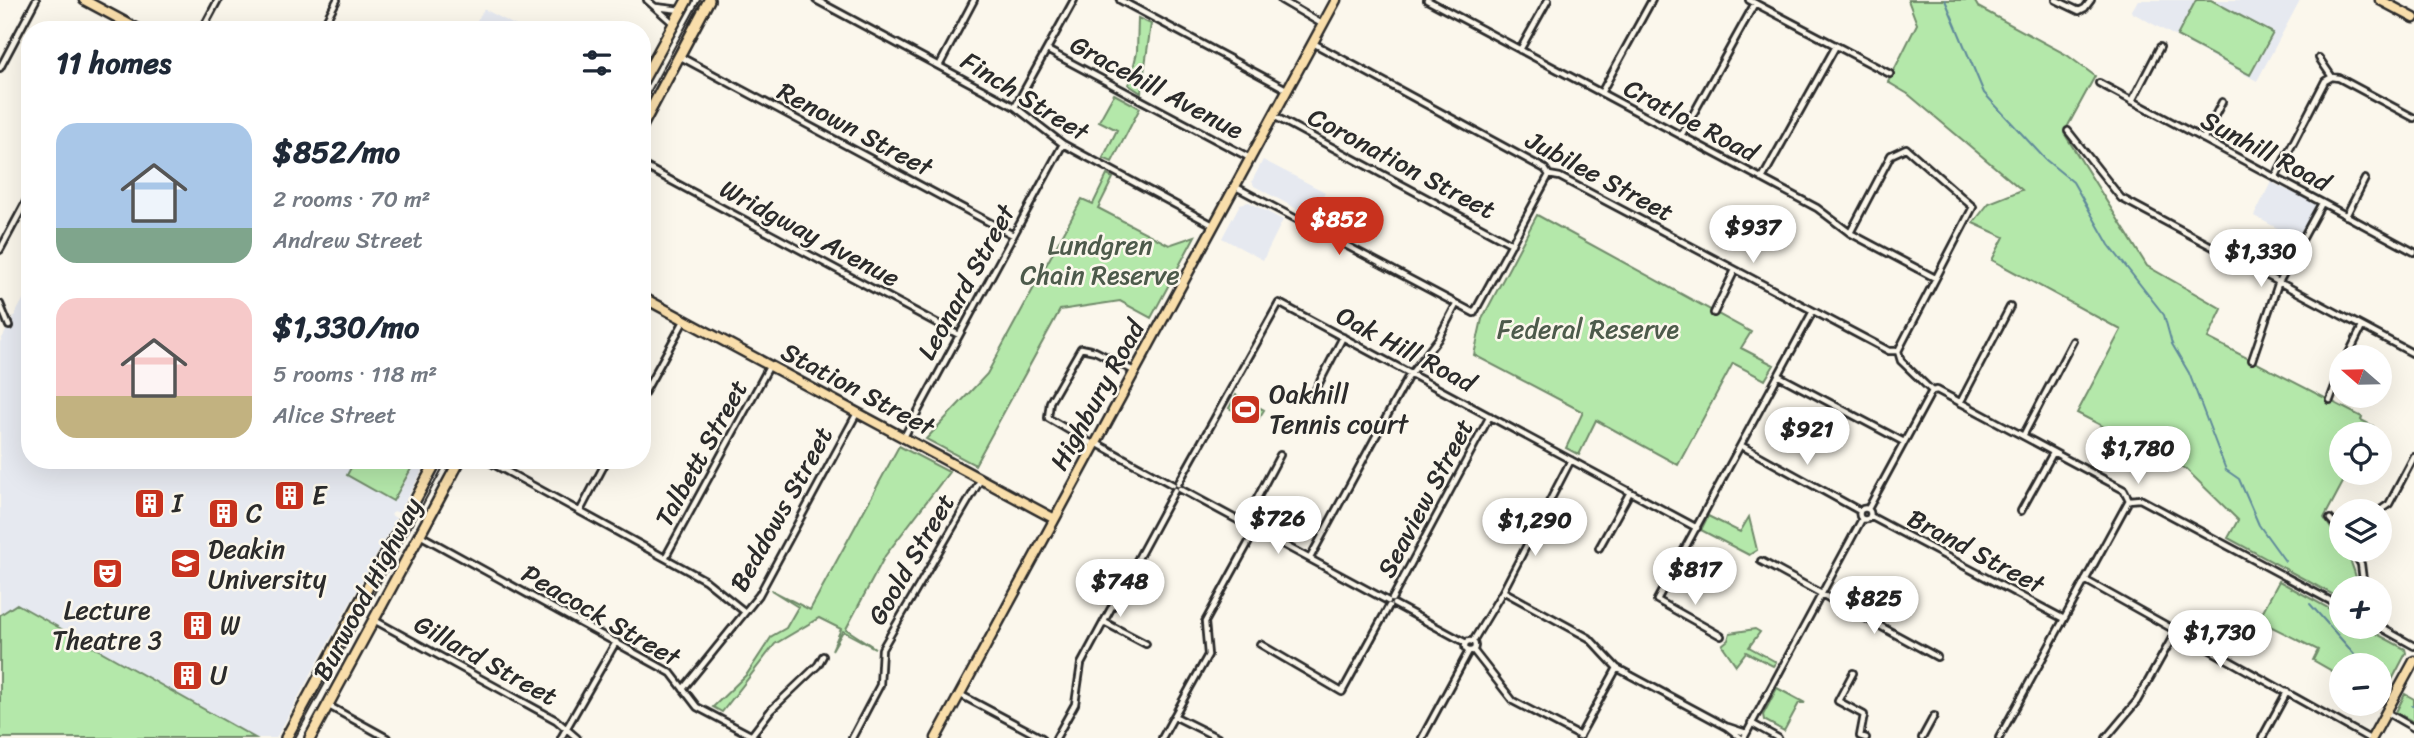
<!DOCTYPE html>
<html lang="en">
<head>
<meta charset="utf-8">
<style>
	body { margin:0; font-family:Sriracha,sans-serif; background:#f2f2f3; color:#1f2937; height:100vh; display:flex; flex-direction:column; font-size:26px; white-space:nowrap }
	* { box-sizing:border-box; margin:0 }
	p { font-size:23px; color:#747a83 }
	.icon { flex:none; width:38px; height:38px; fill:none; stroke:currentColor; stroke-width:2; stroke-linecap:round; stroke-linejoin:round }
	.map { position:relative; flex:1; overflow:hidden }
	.side { position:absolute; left:21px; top:21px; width:630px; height:448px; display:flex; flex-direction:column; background:#fff; border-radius:28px; box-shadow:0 7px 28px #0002 }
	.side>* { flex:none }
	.needle { width:46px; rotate:290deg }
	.buttons { position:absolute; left:2329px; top:345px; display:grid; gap:14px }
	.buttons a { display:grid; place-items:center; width:63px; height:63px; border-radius:50%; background:#fff; box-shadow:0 7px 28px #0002; font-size:35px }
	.price { position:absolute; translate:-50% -60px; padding:0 16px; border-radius:24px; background:#fff; color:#222; font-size:23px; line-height:46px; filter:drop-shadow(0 2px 4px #0008) }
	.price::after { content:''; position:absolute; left:50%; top:42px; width:21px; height:16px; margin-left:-10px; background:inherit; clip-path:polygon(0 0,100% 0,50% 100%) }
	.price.selected { background:#c8321e; color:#fff }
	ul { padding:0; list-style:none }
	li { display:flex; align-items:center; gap:21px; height:175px; padding:0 35px }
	li span { display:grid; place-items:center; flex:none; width:196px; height:140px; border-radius:21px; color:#555 }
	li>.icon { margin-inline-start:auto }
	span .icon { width:84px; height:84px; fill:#fffc; stroke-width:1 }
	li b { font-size:30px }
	h2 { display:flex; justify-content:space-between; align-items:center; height:84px; padding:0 35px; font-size:30px }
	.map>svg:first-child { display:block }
	.built { fill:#e6e9f0 }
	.green { fill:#b4e8aa; stroke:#708a6a; stroke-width:2 }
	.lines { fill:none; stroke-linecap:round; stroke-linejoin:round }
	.stream { stroke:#608a9a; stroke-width:2 }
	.street-casing { stroke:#2b2b2b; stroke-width:10 }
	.primary-casing { stroke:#2b2b2b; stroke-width:13 }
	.highway-casing { stroke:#2b2b2b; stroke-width:14 }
	.street { stroke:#fbf7ec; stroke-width:4.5 }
	.primary { stroke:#f9deab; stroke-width:8 }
	.highway { stroke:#f9deab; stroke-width:9 }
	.tram { stroke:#2b2b2b; stroke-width:2 }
	.labels { text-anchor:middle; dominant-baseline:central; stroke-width:5; stroke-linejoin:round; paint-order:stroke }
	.street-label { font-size:26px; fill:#2b2b2b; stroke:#fbf7ec }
	.park-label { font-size:26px; fill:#4d5a4b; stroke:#fbf7ec }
	.poi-label { font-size:26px; fill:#2b2b2b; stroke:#fbf7ec; text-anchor:start }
</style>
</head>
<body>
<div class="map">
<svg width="2414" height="738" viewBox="0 0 2414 738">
	<rect width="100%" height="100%" fill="#fbf7ec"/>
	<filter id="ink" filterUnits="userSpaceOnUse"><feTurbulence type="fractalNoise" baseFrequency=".0143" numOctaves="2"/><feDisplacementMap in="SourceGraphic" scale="14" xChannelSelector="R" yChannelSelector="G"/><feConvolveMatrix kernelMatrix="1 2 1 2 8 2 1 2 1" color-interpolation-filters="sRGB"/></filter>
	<g filter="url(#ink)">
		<path class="built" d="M2138 0H2300L2257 81 2131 12Z
			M484 9 524 30H472Z
			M1263 160 1325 192 1312 217 1254 186 1252 181Z
			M2271 182 2316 204 2298 239 2254 216Z
			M1249 202 1283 220 1263 260 1222 238 1240 204Z
			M30 287V460H428L399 513 394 511 391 515 396 518 395 521 276 738H255L17 605 0 615V342Z"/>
		<path class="green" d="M1908 0H1974L1978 7 2067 55 2095 76 2064 133 2147 266 2222 309 2208 338 2362 417 2361 420 2373 426 2369 434H2342V472L2348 473 2324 518C2340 542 2354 559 2358 588H2342L2341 599 2228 538 2238 520 2186 469 2077 413 2121 330 1992 260 2004 237 1973 223 1989 203 2022 190 1908 94 1888 82 1917 24Z
			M2196 0H2211L2273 33 2250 75 2177 36Z
			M1138 18 1151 24 1141 93 1129 85 1137 52Z
			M1114 94 1140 108 1112 162 1103 158 1117 130 1099 121Z
			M1107 175 1113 178 1098 208 1169 245 1195 236 1151 318 1120 301 1060 310 975 465 926 439 987 374 1082 199 1093 204Z
			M1537 215 1751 332 1741 348 1774 365 1765 380 1733 363 1678 465 1596 420 1579 455 1566 448 1583 412 1474 355 1482 319Z
			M1236 395 1264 410 1256 423 1229 408Z
			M899 446 949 472 885 556 846 629 875 648 843 631 832 650 841 629 819 618 775 644 722 712 713 707 747 674 772 636 786 628 798 607 771 590 810 610Z
			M355 460H416L393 501 347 475Z
			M1708 516 1740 532 1749 517 1757 550 1749 555 1701 530Z
			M2279 581 2341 615 2342 626 2364 627 2405 649 2406 653 2382 699 2380 665H2342L2341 676 2313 660 2318 650 2258 620Z
			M17 604 255 738H0V615Z
			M1755 629 1760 632 1749 647 1776 662 1773 666 1746 652 1736 665 1722 645 1728 640 1730 633Z
			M1777 688 1805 703H1799L1784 731 1764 720 1763 715Z
			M2405 694 2414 699V722L2396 712Z"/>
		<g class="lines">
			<path class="stream" d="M1945 0 1984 93 2046 160 2073 182 2109 245 2164 315 2172 344 2189 373 2226 470 2239 479 2259 525 2285 561
				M2310 604 2364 665
				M2412 706H2414"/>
			<defs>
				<path id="street" d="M647 0 674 24
					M816 0 1015 107 1063 144 1213 225
					M1120 0 1288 90
					M1281 0 1322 24
					M1427 0 1817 208 1850 233 1935 278
					M1749 0 1890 74
					M2056 0 2079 11 2085 8 2091 0
					M656 7 681 10
					M202 30 218 0
					M321 30 337 0
					M1313 43 1545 169 1549 175 1560 177 1889 351H1898L1901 361 1932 391
					M1047 50 1250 158
					M1520 50 1548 0
					M679 56 1013 235
					M2319 58 2332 77 2339 78 2414 118
					M939 66 974 0
					M0 68 36 0
					M2099 83 2414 252
					M1601 93 1652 0
					M2132 101 2160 47
					M1015 107 1074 0
					M1274 116 1512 244
					M2068 131 2121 198 2414 354
					M1681 136 1755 3
					M2203 139 2222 102
					M642 165 959 335
					M2275 178 2325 81 2332 77
					M1762 179 1836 46
					M1234 186 1474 313 1549 175
					M2346 216 2365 179
					M1850 233 1891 155 1906 148 1973 207 1898 351
					M0 250 30 194
					M0 304 9 326
					M1714 313 1735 270
					M2347 357 2362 327
					M2252 360 2278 284 2322 203
					M1779 376 1904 442
					M1932 391 1937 390 2124 490 2129 500 2140 499 2342 607
					M1313 395 1343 337
					M642 397 684 321
					M2330 400 2342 367
					M1960 403 2010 307
					M2023 436 2073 341
					M904 437 1063 144
					M1096 443 1173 485
					M1094 445 1048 418 1050 402 1081 348 1095 351 1134 371
					M1742 446 1860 511
					M486 460 705 580 745 612
					M1178 484 1279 303 1697 528
					M1180 489 1388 601
					M1859.5 514a5.5 5.5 0 1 1 11 0a5.5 5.5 0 1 1-11 0Z
					M1868 509 1932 391
					M580 511 607 460
					M2021 511 2053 453
					M2379 511 2389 504 2414 457
					M1870 516 2064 619
					M2330 519 2342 533
					M1244 523 1280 455
					M420 535 671 673 697 707 756 738
					M1599 548 1630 492
					M2352 550 2361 564 2364 588
					M665 558 770 365
					M1310 558 1407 379 1438 339 1456 305
					M1761 561 1937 657
					M2085 580 2368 738
					M1503 591 1589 638 1617 668 1727 727 1741 738
					M1392 599 1490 416
					M1394 604 1466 643
					M374 620 556 720 577 738
					M1104 622 1146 644
					M2378 626 2414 646
					M1721 636 1657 600 1813 311
					M1465 646a5 5 0 1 1 10 0a5 5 0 1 1-10 0Z
					M1473 641 1503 591 1571 460
					M1260 644 1342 692 1389 606
					M1473 650 1513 701 1580 736
					M1853 673 1838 701 1864 715 1860 736 1866 738
					M683 689 759 595 857 413
					M961 695 1042 738
					M329 706 387 738
					M2386 712 2414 728
					M1174 716 1218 738
					M1751 723 1778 738
					M1728 727 1746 733
					M751 736 771 710 818 665 823 656
					M1579 737 1617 668
					M561 738 616 642
					M852 738 880 685 882 649 981 479
					M1056 738 1075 704 1081 664 1175 490
					M1162 738 1208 655 1205 622 1256 529
					M1422 738 1469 651
					M1744 738 1862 519
					M1922 738 1934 716
					M1999 738 2129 500
					M2106 738 2137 701 2176 631
					M2262 738 2287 692"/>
				<path id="primary" d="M84 0 140 30
					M2380 0 2414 18
					M642 297 1053 518
					M936 738 1336 0
					M2372 738 2414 661"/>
				<path id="highway" d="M642 82 687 0
					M642 126 709 0
					M286 738 437 460
					M310 738 460 460"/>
			</defs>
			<use href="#street" class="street-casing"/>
			<use href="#primary" class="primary-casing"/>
			<use href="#highway" class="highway-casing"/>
			<use href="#street" class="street"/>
			<use href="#primary" class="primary"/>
			<use href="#highway" class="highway"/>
			<path class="tram" d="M642 107 700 0
				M295 738 447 460"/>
		</g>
	</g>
	<defs>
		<symbol id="stadium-square" viewBox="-11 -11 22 22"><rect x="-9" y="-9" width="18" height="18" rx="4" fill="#c8321e" stroke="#fbf7ec"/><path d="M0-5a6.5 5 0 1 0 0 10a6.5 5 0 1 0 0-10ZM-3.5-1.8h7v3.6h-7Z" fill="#fff"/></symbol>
		<symbol id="building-square" viewBox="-11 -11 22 22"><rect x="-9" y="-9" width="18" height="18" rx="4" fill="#c8321e" stroke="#fbf7ec"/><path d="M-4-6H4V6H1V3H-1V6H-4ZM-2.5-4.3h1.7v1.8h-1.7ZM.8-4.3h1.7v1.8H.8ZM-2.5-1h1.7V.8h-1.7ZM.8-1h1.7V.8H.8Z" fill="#fff"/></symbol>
		<symbol id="university-square" viewBox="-11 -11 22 22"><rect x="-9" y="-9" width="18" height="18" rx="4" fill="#c8321e" stroke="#fbf7ec"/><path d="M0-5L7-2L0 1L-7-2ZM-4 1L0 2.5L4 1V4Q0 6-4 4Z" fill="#fff"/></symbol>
		<symbol id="theatre-square" viewBox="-11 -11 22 22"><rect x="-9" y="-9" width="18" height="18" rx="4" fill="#c8321e" stroke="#fbf7ec"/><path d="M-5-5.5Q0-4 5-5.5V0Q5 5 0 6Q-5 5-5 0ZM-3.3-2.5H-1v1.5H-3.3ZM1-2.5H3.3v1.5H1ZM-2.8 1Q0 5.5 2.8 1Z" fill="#fff"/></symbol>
	</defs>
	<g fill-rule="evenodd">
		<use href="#stadium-square" x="1228" y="392" width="35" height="35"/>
		<use href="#building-square" x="272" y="478" width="35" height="35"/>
		<use href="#building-square" x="132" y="486" width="35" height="35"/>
		<use href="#building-square" x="206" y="496" width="35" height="35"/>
		<use href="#university-square" x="168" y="546" width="35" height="35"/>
		<use href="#theatre-square" x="90" y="556" width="35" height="35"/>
		<use href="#building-square" x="180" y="608" width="35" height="35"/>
		<use href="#building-square" x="170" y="658" width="35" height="35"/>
	</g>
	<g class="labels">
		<g class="street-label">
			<text transform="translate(1157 87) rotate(28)">Gracehill Avenue</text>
			<text transform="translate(1025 96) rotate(32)">Finch Street</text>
			<text transform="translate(1691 120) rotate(28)">Cratloe Road</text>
			<text transform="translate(855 129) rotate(28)">Renown Street</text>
			<text transform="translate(2266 151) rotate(28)">Sunhill Road</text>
			<text transform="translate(1402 163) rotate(28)">Coronation Street</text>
			<text transform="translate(1600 176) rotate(28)">Jubilee Street</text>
			<text transform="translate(810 233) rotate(28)">Wridgway Avenue</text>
			<text transform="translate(966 282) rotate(-61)">Leonard Street</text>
			<text transform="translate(1406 349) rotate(28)">Oak Hill Road</text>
			<text transform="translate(858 389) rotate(28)">Station Street</text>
			<text transform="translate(1097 395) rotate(-61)">Highbury Road</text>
			<text transform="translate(701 453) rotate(-61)">Talbett Street</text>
			<text transform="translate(1425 498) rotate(-62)">Seaview Street</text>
			<text transform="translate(781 509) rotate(-61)">Beddows Street</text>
			<text transform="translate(1976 551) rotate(28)">Brand Street</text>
			<text transform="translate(911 559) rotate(-60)">Goold Street</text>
			<text transform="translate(367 589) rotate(-62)">Burwood Highway</text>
			<text transform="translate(601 615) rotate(30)">Peacock Street</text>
			<text transform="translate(486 660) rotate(29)">Gillard Street</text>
		</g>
		<g class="park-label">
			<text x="1100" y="245">Lundgren<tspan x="1100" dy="30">Chain Reserve</tspan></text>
			<text x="1588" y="329">Federal Reserve</text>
		</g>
		<g class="poi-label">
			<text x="1269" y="394">Oakhill<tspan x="1269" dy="30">Tennis court</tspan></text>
			<text x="312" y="495">E</text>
			<text x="172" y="503">I</text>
			<text x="246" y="513">C</text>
			<text x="208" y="549">Deakin<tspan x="208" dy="30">University</tspan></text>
			<text x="107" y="610" text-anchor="middle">Lecture<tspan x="107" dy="30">Theatre 3</tspan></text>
			<text x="220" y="625">W</text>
			<text x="210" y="675">U</text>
		</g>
	</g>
</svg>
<div class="buttons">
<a><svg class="needle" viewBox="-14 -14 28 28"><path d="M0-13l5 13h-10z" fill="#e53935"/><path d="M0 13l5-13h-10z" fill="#747a83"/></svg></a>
<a><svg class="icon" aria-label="locate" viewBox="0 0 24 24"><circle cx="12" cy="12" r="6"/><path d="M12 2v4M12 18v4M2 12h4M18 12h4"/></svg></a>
<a><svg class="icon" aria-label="layers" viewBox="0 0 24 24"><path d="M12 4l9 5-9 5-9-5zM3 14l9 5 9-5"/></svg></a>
<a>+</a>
<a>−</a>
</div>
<b class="price selected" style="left:1339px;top:257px">$852</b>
<b class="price" style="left:1753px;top:265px">$937</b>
<b class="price" style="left:2261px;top:289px">$1,330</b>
<b class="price" style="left:1807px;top:467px">$921</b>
<b class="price" style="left:2138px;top:486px">$1,780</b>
<b class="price" style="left:1278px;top:556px">$726</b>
<b class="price" style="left:1535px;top:558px">$1,290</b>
<b class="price" style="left:1695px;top:607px">$817</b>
<b class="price" style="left:1120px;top:619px">$748</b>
<b class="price" style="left:1874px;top:636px">$825</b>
<b class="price" style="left:2220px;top:670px">$1,730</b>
<section class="side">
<h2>11 homes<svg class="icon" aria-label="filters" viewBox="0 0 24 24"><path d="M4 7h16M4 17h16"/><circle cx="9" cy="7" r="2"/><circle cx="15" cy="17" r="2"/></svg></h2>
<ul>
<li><span style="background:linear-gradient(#a9c7e8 75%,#7fa58c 0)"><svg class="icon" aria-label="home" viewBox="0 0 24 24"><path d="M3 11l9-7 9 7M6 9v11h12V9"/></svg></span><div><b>$852/mo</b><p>2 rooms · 70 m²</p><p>Andrew Street</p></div></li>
<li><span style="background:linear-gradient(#f6c9c9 70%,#c2b280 0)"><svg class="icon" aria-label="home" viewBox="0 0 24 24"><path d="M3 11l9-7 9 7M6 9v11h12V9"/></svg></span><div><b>$1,330/mo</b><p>5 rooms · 118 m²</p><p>Alice Street</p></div></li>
</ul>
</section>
</div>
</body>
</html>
